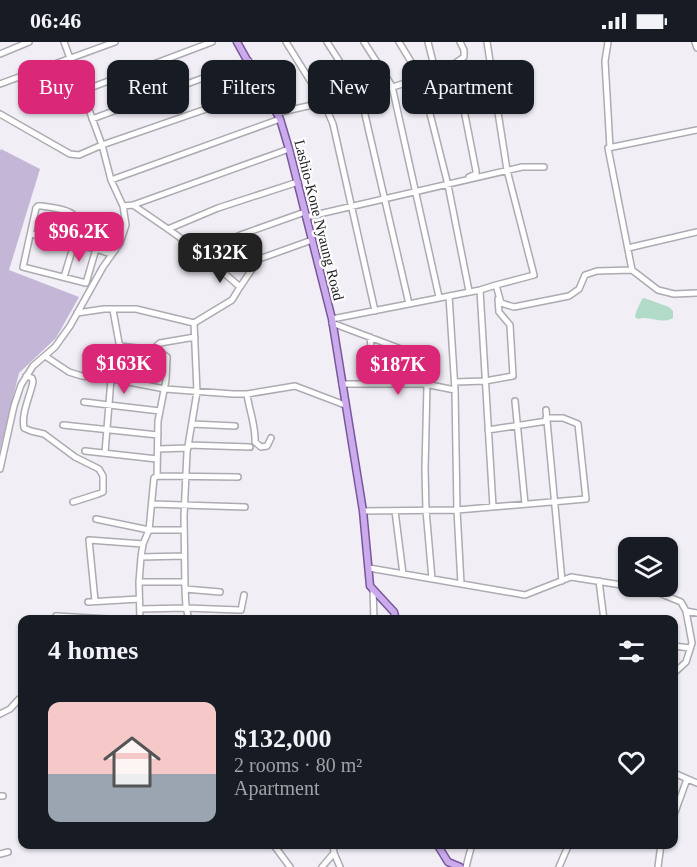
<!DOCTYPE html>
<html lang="en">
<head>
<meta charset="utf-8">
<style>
	body { margin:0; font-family:Georgia,serif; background:#242831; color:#f1f3f6; height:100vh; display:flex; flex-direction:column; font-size:22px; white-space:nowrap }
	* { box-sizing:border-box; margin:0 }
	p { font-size:20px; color:#9ea1a6 }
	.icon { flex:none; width:33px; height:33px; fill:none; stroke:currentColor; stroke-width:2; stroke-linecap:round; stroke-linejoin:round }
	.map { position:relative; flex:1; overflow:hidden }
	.side { position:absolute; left:18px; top:573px; width:660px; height:234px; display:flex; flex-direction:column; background:#171b24; border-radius:12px; box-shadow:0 2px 4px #0004 }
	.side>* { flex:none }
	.guide { position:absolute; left:18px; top:18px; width:662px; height:54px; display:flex; gap:12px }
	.buttons { position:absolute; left:618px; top:495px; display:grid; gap:12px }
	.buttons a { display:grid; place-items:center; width:60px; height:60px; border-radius:12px; background:#171b24; box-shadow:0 2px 4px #0004; font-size:30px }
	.price { position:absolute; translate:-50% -51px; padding:0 14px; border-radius:12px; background:#db2777; color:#fff; font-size:20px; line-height:39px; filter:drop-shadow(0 2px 3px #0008) }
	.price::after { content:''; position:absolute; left:50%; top:36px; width:18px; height:14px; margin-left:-9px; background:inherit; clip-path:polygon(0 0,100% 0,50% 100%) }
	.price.active { background:#222; color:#fff }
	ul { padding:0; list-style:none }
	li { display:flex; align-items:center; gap:18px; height:150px; padding:0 30px }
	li+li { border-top:2px solid #363941 }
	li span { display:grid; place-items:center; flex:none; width:168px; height:120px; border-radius:12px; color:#555 }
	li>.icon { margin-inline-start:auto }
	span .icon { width:72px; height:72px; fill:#fffc; stroke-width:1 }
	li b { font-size:26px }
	h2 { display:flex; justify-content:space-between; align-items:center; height:72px; padding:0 30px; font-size:26px }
	.pill { padding:0 21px; border-radius:12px; background:#171b24; box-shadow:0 2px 4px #0004; font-size:21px; line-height:54px }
	.pill.active { background:#db2777; color:#fff }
	.status { display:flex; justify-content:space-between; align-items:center; height:42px; padding:0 30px; background:#171b24; direction:ltr }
	.status svg { height:16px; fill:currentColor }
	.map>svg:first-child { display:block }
	.green { fill:#c4b6d6 }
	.water { fill:#b1dac7 }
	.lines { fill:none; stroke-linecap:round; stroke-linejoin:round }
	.minor-casing { stroke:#adaab1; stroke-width:8 }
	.major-casing { stroke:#79579d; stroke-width:9 }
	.minor { stroke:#fff; stroke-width:5 }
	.major { stroke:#cbabeb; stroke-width:6 }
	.labels { text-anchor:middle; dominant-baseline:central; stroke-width:4.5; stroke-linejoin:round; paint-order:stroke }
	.street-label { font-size:15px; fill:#232225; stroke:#fdfdfe }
</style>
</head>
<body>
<div class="status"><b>06:46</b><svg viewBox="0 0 49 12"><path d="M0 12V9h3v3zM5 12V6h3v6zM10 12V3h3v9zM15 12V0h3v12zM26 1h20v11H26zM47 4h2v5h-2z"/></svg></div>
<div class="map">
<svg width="697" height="825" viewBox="0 0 697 825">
	<rect width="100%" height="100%" fill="#f1eef6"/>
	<path class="green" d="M1 107 40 127 9 228 79 255 56 296 19 331 0 408V109Z"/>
	<path class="water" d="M644 256 669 265 673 269V276C661 283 650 273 638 277L635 275 636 270 642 257Z"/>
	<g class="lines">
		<defs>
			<path id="minor" d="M286 0 324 61 333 82 375 269
				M327 0 347 31 356 52
				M364 0 392 44 439 255
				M399 0 421 36 448 143 469 249
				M428 0 433 20V29
				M487 0 507 128 534 233 496 243
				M608 0 605 19 610 106
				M695 0 697 6
				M0 12 29 0
				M0 42 115 0
				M82 49 212 0
				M360 51 409 262
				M464 68 476 129V132L469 135
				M277 71 396 44 421 36 433 29 451 24 464 15V8L460 0
				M0 72 70 112 79 113 102 103 264 47
				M92 77 249 19
				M111 138 280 77
				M133 163 289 107
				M123 164 133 163 168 187 200 210 240 245 259 217 312 198
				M306 175 522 125H544
				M168 187 218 166 298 140
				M31 192 96 207 111 212
				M628 206 697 190
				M200 210 243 192 305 170
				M632 228 608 106 697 88
				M64 235 74 202 75 174C68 167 53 166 42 164H38L36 166 23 225 86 241 96 207
				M480 248 493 465
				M449 254 455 348 457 468 461 542
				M113 268 119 301 121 304C136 307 154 304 167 315L166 338 158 379 157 434
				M77 271 104 267H136L194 281
				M332 277 480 248 496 243 501 261 514 265 569 254 579 247 585 233 597 229 632 228 658 248 674 252 697 251
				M332 281 401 307 404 342
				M370 295 375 342
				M152 308 160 301 195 295
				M45 314 69 330 82 334 113 337 165 347 233 352H247L295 344 345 363
				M26 334 32 336 33 340C30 354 21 372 24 386L31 389 44 392 75 415 99 427 103 434V450L98 452 73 460
				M455 340 485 339 513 334 510 283 499 270 498 257
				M342 342H425L455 348
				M427 343 425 427 426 468 432 537
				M247 352C249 368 256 384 255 400L261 405 267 404 271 396
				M515 359 525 462
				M84 360 160 369
				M546 368 562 539
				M192 382 235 384
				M63 383 158 393
				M488 388 547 379
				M188 403 250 405
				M158 407 188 406
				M85 409 157 417
				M105 411 111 337
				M0 427 14 364 21 343 33 324 55 305 70 284 103 225 120 201 126 183 123 164 111 138 102 103 64 0
				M152 462 245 465
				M363 469 457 468 586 457 578 382 563 376H546
				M395 469 403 532
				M96 477 149 488H184
				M141 515 184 514
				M369 526 525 553 571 535 628 544
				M599 539 604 578
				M139 540H185
				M635 544 647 546 681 560 686 569 697 571
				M185 547 220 550
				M373 547 374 578
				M95 559 89 498 143 502
				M88 560 139 557
				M140 567 186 566 239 568H241L244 553
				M56 574 126 578
				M140 578 139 540 141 515 143 502 149 488 154 436 157 434 238 435
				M189 578 186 565 185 547 184 474 187 410 197 350 194 281 232 258 240 245
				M674 604 690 606
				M674 631 686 620 692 601 686 569
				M0 672 10 667 19 657 22 656
				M674 731 697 741
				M0 754H3
				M674 773 687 737
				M273 802 290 825
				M334 811 340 825
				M0 812 8 810
				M322 825 334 811 333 802
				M466 825 472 802
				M559 825 569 802
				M658 825 661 802"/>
			<path id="major" d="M237 0 280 77 289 107 332 277 363 469 370 544 394 570 396 578
				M437 802 448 820 460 825"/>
		</defs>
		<use href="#minor" class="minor-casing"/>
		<use href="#major" class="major-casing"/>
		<use href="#minor" class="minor"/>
		<use href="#major" class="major"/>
	</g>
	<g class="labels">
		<g class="street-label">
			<text transform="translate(319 178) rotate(76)">Lashio-Kone Nyaung Road</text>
		</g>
	</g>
</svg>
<div class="buttons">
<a><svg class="icon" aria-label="layers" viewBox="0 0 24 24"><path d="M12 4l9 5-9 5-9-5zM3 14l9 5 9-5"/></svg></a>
</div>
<b class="price" style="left:79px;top:221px">$96.2K</b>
<b class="price active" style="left:220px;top:242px">$132K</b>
<b class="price" style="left:124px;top:353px">$163K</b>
<b class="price" style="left:398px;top:354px">$187K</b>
<div class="guide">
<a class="pill active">Buy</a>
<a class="pill">Rent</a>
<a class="pill">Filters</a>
<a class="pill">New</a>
<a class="pill">Apartment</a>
</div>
<section class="side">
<h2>4 homes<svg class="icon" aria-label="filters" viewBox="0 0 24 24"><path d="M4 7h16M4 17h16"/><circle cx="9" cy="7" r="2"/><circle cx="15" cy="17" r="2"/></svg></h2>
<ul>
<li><span style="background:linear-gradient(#f6c9c9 60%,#9aa5b1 0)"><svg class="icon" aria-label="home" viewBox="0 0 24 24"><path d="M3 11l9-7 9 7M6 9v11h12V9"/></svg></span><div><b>$132,000</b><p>2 rooms · 80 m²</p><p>Apartment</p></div><svg class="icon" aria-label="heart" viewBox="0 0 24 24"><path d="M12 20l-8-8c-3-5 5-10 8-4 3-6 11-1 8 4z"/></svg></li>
</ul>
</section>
</div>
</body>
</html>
